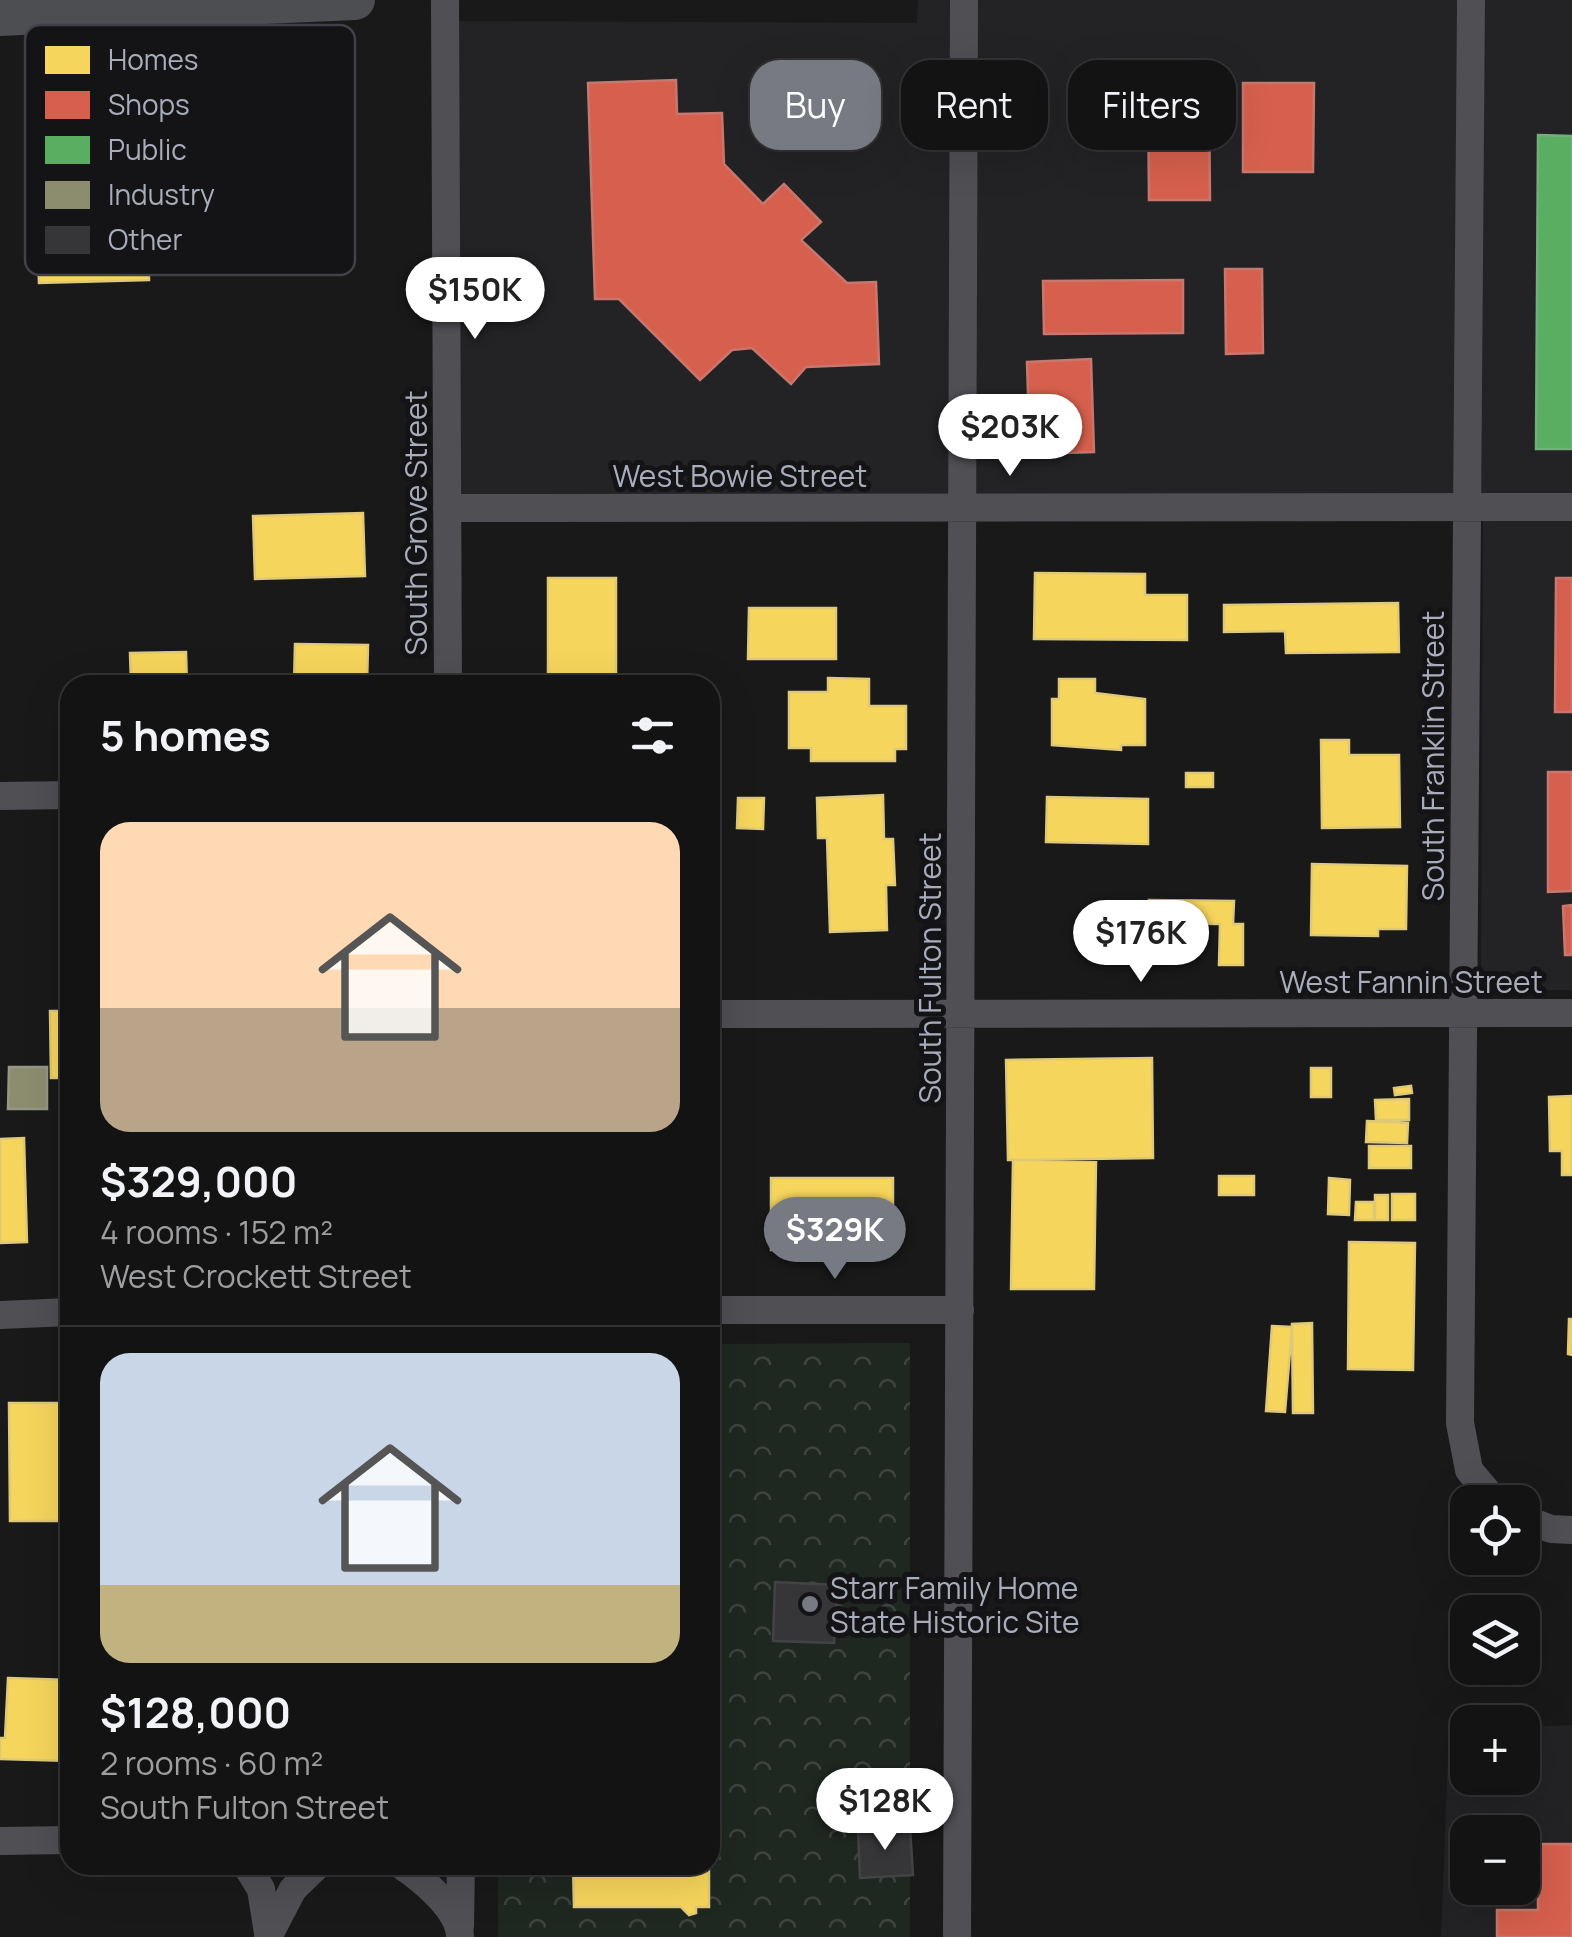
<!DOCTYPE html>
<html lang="en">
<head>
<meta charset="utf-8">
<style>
	body { margin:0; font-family:Manrope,sans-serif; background:#202022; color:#f1f3f6; height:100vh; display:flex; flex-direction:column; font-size:38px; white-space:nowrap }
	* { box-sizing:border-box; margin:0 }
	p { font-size:32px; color:#9d9ea0 }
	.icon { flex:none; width:55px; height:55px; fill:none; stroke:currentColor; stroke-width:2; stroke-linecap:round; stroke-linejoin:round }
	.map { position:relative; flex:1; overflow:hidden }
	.panel { position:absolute; left:60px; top:675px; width:660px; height:1200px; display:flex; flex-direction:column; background:#131314; border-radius:30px; box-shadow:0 10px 40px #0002,0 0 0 2px #323234 }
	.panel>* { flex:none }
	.guide { position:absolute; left:750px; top:60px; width:670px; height:90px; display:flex; gap:20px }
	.buttons { position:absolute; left:1450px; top:1485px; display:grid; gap:20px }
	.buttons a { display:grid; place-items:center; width:90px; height:90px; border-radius:20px; background:#131314; box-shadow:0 10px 40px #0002,0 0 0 2px #323234; font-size:50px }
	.price { position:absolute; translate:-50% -85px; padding:0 22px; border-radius:35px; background:#fff; color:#222; font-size:32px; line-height:65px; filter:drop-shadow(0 2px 5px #0008) }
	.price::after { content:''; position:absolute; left:50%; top:60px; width:30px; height:22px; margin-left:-15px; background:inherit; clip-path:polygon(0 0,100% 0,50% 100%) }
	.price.active { background:#777983; color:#fff }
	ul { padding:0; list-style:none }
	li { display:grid; align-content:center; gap:20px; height:530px; padding:0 40px }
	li+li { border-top:2px solid #323234 }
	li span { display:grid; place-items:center; height:310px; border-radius:30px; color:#555 }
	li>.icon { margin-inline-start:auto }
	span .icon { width:180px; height:180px; fill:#fffc; stroke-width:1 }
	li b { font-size:42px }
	h2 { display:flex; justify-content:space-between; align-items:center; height:120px; padding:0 40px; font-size:42px }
	.tag { padding:0 35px; border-radius:30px; background:#131314; box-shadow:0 10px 40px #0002,0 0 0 2px #323234; font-size:35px; line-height:90px }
	.tag.active { background:#777983; color:#fff }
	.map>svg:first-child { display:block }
	.built { fill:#232326; fill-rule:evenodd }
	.park { fill:url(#park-crowns) }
	.homes { fill:#f6d55c; stroke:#dfc978; stroke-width:2.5 }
	.shops { fill:#d6604d; stroke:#c8776e; stroke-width:2.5 }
	.public { fill:#5aae61; stroke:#72ae7c; stroke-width:2.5 }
	.industry { fill:#8c8c6e; stroke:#959685; stroke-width:2.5 }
	.building { fill:#363638; stroke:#424346; stroke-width:2.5 }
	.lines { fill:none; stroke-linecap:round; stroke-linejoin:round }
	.minor { stroke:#4f4f54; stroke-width:28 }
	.secondary { stroke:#4d4e52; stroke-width:40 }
	.poi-dot { fill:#777983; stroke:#141316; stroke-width:4 }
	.labels { text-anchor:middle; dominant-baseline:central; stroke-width:10; stroke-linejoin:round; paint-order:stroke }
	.street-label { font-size:30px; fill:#a9adbb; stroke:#141316 }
	.poi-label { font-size:30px; fill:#a9adbb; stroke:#141316; text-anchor:start }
	.key { fill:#141316; stroke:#414148; stroke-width:2.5 }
	.key-label { font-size:28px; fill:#a9adbb }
</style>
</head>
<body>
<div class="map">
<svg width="1572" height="1937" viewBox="0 0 1572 1937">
	<defs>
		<pattern id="park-crowns" width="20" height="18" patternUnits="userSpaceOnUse" patternTransform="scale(2.5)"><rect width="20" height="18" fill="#1f2721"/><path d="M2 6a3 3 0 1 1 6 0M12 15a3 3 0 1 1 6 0" fill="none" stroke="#3d443f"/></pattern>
	</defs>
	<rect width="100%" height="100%" fill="#19191a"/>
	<path class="built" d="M918 0H1572V990H1481L1483 499 455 495 457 21 917 23Z
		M1572 1725V1937H1441L1449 1730 1467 1729 1468 1778H1522L1523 1727ZM1468 1832H1522V1888H1468Z"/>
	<path class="park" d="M910 1343V1937H498V1865H710V1344Z"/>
	<path class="homes" d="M145 106 149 280 39 283 36 197H70L68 108Z
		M363 513 365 576 255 579 253 516Z
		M1035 573 1145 574V595H1187V640L1034 639Z
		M548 578H616V685H548Z
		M1398 603 1399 652 1286 653 1285 631 1224 632V605Z
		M749 608H836V659H748Z
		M295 644 368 645 367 685H294Z
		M186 652 187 685H131L130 653Z
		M828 678 869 679V706H906V749H895V761H811V748H789V692H828Z
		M1059 679H1095V693L1145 699V745H1121V750L1052 745V699H1059Z
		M1321 740H1349V755H1399L1400 827 1322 828Z
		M1186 773H1213V787H1186Z
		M883 795 884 839H893L895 885H886L887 930 830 932 827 838H818L817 798Z
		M1047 797 1148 799V844L1046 842Z
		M738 798H764L763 829 737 828Z
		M1312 864 1407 866 1406 929H1378V936L1311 935Z
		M1149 900 1234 901 1233 924H1243V965H1219L1220 924 1149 923Z
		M50 1011H70V1078H51Z
		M1152 1058 1153 1158 1008 1160 1006 1060Z
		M1311 1068H1331V1097H1311Z
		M1411 1086 1412 1093 1395 1095 1394 1088Z
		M1572 1096V1175H1562V1151H1550L1549 1097Z
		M1409 1099V1120H1376L1375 1100Z
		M1367 1121 1408 1123 1407 1143 1366 1142Z
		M24 1138 27 1242 0 1243V1139Z
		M1369 1146H1411V1168H1369Z
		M1013 1160 1096 1161 1094 1289H1011Z
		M1219 1176H1254V1195H1219Z
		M771 1178H893V1250H771Z
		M1329 1178 1350 1180 1349 1215 1328 1214Z
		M1392 1194H1415V1220H1392Z
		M1375 1195H1388V1220H1375Z
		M1356 1202H1374V1220H1355Z
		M1349 1242 1415 1243 1413 1370 1348 1369Z
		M1569 1319H1572V1355L1568 1354Z
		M1312 1323 1313 1413H1293L1292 1324Z
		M1272 1326 1292 1327 1285 1412 1266 1411Z
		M9 1403H68L69 1521H10Z
		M8 1678 70 1680V1761L0 1759V1738H5Z
		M573 1865H672V1870H709V1907H696V1913L689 1915 681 1907H574Z"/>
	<path class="shops" d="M676 80 677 114 722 113 724 164 763 204 784 184 821 222 801 240 847 283 876 282 879 364 806 367 791 384 752 348 732 350 700 380 619 299H595L588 83Z
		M1243 83H1314L1313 172H1243Z
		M1148 93H1209L1210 200H1149Z
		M1225 269H1262L1263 353 1226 354Z
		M1183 280V333L1044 334 1043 281Z
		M1091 359 1094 452 1030 454 1027 362Z
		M1556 578H1572V712H1555Z
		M1548 772H1572V891L1548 892Z
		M1572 905V955H1565L1563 906Z
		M1538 1844H1572V1937H1497V1910H1538Z"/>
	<path class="public" d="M1538 135 1572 136V449H1536Z"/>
	<path class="industry" d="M9 1067H47V1109H8Z"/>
	<path class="building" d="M775 1582 837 1585 834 1643 773 1641Z
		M910 1827 913 1875 860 1878 858 1830Z"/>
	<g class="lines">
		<path class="minor" d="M445 0 448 685
			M1471 0 1460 1423 1469 1470 1496 1502
			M447 508 1572 507
			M0 796 70 795
			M710 1014 1572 1013
			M710 1310H960
			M0 1315 70 1312
			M1522 1518 1551 1529 1572 1530
			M0 1841 70 1840
			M246 1865 261 1889 268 1933
			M401 1865C422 1879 460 1910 460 1937
			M460 1926 461 1865
			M268 1937 293 1889 318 1865
			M957 1937 964 0"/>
		<path class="secondary" d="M0 16 355 0"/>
	</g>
	<circle class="poi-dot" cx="810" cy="1604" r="10"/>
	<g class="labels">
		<g class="street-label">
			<text x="740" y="475">West Bowie Street</text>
			<text transform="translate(415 523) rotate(-90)">South Grove Street</text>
			<text transform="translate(1432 756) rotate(-90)">South Franklin Street</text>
			<text transform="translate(929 968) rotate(-90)">South Fulton Street</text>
			<text x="1411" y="981">West Fannin Street</text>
		</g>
		<g class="poi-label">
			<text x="830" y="1587">Starr Family Home<tspan x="830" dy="34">State Historic Site</tspan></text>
		</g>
	</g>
	<rect x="25" y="25" width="330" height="250" rx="15" class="key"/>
	<rect x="45" y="46" width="45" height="28" fill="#f6d55c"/>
	<rect x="45" y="91" width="45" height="28" fill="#d6604d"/>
	<rect x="45" y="136" width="45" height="28" fill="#5aae61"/>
	<rect x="45" y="181" width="45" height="28" fill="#8c8c6e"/>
	<rect x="45" y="226" width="45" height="28" fill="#363638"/>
	<g class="key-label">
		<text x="108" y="70">Homes</text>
		<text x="108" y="115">Shops</text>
		<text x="108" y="160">Public</text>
		<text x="108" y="205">Industry</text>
		<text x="108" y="250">Other</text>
	</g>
</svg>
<div class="buttons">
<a><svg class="icon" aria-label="locate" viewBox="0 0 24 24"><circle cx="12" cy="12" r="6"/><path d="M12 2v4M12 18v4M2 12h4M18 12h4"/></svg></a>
<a><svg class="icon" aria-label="layers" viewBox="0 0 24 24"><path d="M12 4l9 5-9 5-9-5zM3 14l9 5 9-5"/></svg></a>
<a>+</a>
<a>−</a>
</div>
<b class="price" style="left:475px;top:342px">$150K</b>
<b class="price" style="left:1010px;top:479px">$203K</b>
<b class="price" style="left:1141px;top:985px">$176K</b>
<b class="price active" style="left:835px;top:1282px">$329K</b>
<b class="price" style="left:885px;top:1853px">$128K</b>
<div class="guide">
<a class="tag active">Buy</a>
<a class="tag">Rent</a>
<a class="tag">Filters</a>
</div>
<section class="panel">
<h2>5 homes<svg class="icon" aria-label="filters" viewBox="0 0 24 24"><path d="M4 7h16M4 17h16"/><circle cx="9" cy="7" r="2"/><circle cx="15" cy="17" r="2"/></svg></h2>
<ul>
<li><span style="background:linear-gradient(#ffd9b3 60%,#b9a48a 0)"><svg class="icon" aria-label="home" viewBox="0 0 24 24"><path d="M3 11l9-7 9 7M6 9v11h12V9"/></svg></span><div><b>$329,000</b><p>4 rooms · 152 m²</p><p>West Crockett Street</p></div></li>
<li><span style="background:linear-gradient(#c9d6e8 75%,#c2b280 0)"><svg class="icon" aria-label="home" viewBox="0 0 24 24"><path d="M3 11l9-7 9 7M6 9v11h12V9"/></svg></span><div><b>$128,000</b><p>2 rooms · 60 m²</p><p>South Fulton Street</p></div></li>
</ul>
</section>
</div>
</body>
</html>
